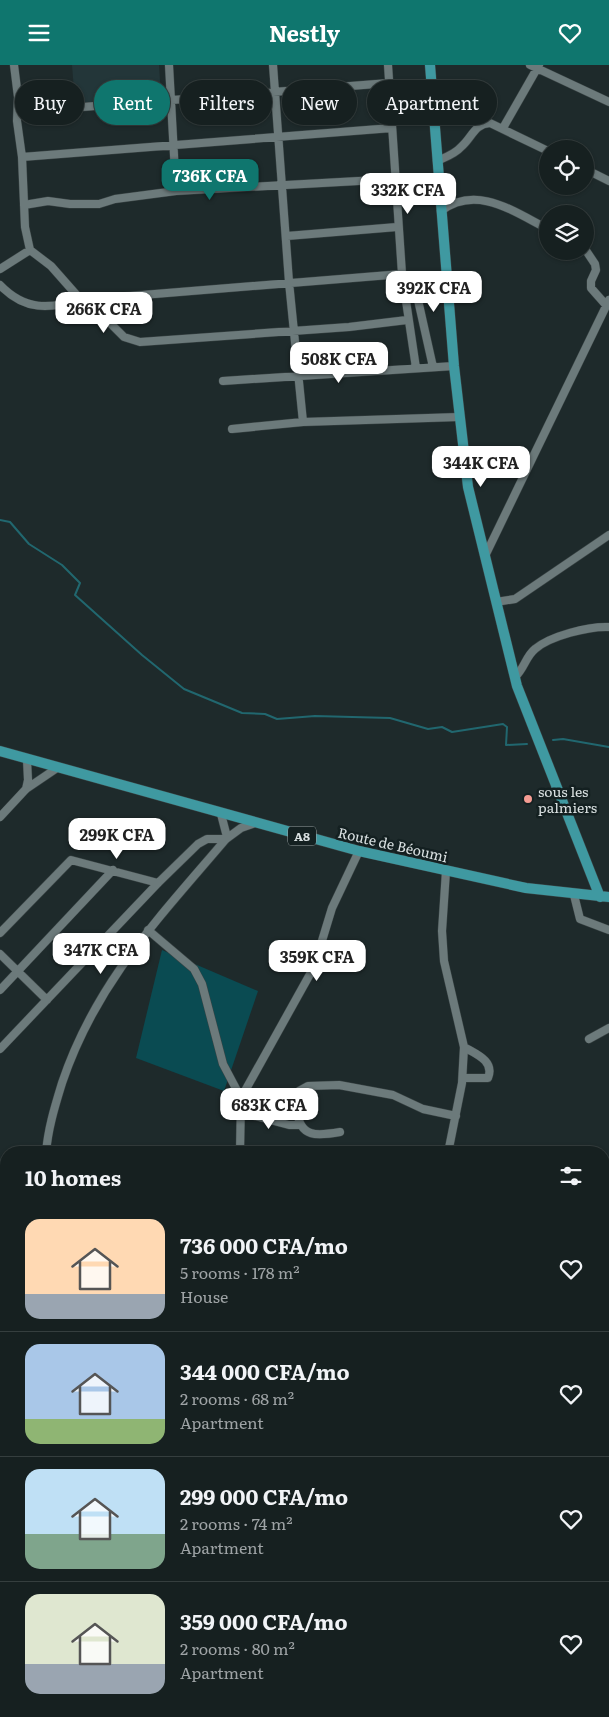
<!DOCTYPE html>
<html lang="en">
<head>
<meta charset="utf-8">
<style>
	body { margin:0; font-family:Literata,serif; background:#232d2d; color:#f1f3f6; height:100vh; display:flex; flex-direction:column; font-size:19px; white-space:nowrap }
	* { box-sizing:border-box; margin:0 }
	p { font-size:16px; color:#9ea3a5 }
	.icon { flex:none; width:28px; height:28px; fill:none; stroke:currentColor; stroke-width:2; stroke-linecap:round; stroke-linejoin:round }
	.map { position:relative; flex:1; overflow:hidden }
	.side { position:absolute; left:0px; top:1081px; width:610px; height:571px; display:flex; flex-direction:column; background:#162020; border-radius:20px 20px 0 0; box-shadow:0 1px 4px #0004,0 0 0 1px #353e3e }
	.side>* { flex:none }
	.guide { position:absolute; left:15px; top:15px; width:580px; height:45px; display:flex; gap:10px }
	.tools { position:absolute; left:539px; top:75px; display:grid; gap:10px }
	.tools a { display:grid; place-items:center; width:55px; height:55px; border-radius:50%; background:#162020; box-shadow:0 1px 4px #0004,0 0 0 1px #353e3e; font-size:25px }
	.price { position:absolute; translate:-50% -42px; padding:0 11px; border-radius:10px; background:#fff; color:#222; font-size:16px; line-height:32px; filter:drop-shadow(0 1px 2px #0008) }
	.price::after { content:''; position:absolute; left:50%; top:30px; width:15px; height:11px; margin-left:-8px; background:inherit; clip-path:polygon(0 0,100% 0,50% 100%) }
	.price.selected { background:#0f766e; color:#fff }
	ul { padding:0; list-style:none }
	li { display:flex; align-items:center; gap:15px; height:125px; padding:0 25px }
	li+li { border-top:1px solid #353e3e }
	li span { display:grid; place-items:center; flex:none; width:140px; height:100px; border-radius:15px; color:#555 }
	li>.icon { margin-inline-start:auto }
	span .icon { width:60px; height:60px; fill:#fffc; stroke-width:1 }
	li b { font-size:21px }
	h2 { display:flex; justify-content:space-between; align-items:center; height:60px; padding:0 25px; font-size:21px }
	.tag { padding:0 18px; border-radius:22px; background:#162020; box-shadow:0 1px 4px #0004,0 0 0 1px #353e3e; font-size:18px; line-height:45px }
	.tag.selected { background:#0f766e; color:#fff }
	header { display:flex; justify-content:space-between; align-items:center; height:65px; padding:0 25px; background:#0f766e; color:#fff; font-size:22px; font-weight:700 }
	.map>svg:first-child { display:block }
	.built { fill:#233639 }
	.green { fill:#0a4b52 }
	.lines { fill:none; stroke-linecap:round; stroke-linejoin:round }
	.stream { stroke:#21676f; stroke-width:2 }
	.minor-casing { stroke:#3a4445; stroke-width:9 }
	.major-casing { stroke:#3a4445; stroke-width:11 }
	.minor { stroke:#6c7a7b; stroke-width:8 }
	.major { stroke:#3f99a1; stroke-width:10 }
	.poi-dot { fill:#f59c93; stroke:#142021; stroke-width:2 }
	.labels { text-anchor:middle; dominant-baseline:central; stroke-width:5; stroke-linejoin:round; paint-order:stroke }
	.shield { fill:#142021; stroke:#9fa7a8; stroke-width:1 }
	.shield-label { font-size:12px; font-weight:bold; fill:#dae1e2 }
	.poi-label { font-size:14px; fill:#dae1e2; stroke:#142021; text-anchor:start }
	.street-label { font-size:14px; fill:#dae1e2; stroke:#142021 }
</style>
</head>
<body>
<header><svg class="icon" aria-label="menu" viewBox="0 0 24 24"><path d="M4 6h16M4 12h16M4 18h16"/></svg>Nestly<svg class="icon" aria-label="heart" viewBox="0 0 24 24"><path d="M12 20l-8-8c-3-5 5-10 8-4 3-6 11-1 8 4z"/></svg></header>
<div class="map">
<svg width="609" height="1652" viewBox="0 0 609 1652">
	<rect width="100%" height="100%" fill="#1e2a2b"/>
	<path class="built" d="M72 0H159L161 32 75 38Z"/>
	<path class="green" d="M162 885 258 926 224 1026 136 993Z"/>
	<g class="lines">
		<path class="stream" d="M0 455 10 457 29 479 62 500 80 518 75 530 142 590 184 624 242 648 265 649 277 654 315 651 390 653 428 664 442 662 452 667 503 659 507 662 506 680 527 679
			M553 675 563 674 609 682"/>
		<defs>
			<path id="minor" d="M14 0 18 32 17 56 22 92 25 162 30 185 51 201 81 235 99 247 124 272 140 277 349 262 407 255
				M169 0 176 126
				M273 0 289 217 303 357
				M388 0 402 209 416 303
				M530 0 609 37
				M18 47 389 18
				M503 63 539 0
				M22 92 392 63
				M437 96C446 92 455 89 461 82 472 73 474 59 490 58L548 86
				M585 104 609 116
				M24 140 48 136 70 139H99L115 134 176 126 395 114
				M441 146C477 119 514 147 548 164
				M287 171 397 162
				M585 184 595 199 596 205 591 216V223L606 240
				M0 204 30 185
				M0 220C25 246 49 244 81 235L402 209 418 235 433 302
				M223 316 454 301
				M232 364 303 357 459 352
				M485 491 609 235
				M496 537 515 534 609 470
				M515 612C524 604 526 591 535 584 550 571 589 561 609 562
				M26 724 28 715 27 695
				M221 749 227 772
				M0 752 26 724 57 703
				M446 806 442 866 444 896 464 982 462 1018 448 1088
				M574 830 580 854 609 865
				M148 865 194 904 202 919 223 999 241 1033
				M0 868 71 795 158 818
				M0 889 47 935
				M0 925 113 805
				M589 974 609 963
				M0 984 158 818 198 779 207 774H226
				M463 1013H488C495 996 476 989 464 982
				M240 1047 289 1060H300
				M340 1067C317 1071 300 1073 297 1046 297 1038 296 1033 299 1026L308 1021 339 1020 393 1030 423 1044 456 1051
				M46 1088C48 1063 55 1041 62 1018 96 917 159 853 226 774L241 763 255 758
				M240 1088 241 1033 314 902 332 843 359 786
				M0 1572 6 1536"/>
			<path id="major" d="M430 0 454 301 468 422 517 621 600 832
				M0 686 359 786 526 823 609 832"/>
		</defs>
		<use href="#minor" class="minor-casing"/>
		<use href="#major" class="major-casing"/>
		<use href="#minor" class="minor"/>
		<use href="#major" class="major"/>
	</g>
	<circle class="poi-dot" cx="528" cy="734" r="5"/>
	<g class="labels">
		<rect class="shield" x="288" y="761.5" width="28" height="19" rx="4"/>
		<g class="shield-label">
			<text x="302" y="771">A8</text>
		</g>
		<g class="poi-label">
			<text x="538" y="726">sous les<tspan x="538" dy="16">palmiers</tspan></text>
		</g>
		<g class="street-label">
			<text transform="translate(393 779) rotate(13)">Route de Béoumi</text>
		</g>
	</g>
</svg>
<div class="tools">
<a><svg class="icon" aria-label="locate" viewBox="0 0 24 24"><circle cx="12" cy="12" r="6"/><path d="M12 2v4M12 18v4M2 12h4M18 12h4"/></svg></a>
<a><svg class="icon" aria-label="layers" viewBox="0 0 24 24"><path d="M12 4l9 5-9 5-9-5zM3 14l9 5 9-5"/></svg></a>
</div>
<b class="price selected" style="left:210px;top:136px">736K CFA</b>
<b class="price" style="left:408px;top:150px">332K CFA</b>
<b class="price" style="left:434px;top:248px">392K CFA</b>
<b class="price" style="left:104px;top:269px">266K CFA</b>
<b class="price" style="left:339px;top:319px">508K CFA</b>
<b class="price" style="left:481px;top:423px">344K CFA</b>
<b class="price" style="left:117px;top:795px">299K CFA</b>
<b class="price" style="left:101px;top:910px">347K CFA</b>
<b class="price" style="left:317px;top:917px">359K CFA</b>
<b class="price" style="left:269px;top:1065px">683K CFA</b>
<div class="guide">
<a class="tag">Buy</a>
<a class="tag selected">Rent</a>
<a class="tag">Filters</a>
<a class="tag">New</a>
<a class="tag">Apartment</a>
</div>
<section class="side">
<h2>10 homes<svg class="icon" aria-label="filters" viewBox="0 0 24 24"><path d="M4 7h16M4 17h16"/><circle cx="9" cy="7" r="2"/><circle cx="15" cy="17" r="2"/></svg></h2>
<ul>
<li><span style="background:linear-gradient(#ffd9b3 75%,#9aa5b1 0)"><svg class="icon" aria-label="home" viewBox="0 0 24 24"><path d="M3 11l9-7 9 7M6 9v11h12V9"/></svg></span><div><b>736 000 CFA/mo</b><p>5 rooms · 178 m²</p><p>House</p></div><svg class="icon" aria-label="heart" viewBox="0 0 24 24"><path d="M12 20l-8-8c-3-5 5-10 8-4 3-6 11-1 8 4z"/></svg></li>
<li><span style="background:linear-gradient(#a9c7e8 75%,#8fb573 0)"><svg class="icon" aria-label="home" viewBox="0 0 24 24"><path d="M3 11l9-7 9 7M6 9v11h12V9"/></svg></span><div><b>344 000 CFA/mo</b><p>2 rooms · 68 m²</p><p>Apartment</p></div><svg class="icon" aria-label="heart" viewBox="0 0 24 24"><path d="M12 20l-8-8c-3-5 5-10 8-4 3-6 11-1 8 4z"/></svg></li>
<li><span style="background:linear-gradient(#bfe0f5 65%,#7fa58c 0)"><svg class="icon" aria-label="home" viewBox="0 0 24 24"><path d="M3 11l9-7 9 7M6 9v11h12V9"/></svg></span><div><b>299 000 CFA/mo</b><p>2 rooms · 74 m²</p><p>Apartment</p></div><svg class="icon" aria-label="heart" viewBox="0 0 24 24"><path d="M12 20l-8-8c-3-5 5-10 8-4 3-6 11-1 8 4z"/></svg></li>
<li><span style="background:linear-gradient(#dfe7d0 70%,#9aa5b1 0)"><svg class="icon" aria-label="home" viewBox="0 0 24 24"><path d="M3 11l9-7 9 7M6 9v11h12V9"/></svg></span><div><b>359 000 CFA/mo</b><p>2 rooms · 80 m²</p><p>Apartment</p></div><svg class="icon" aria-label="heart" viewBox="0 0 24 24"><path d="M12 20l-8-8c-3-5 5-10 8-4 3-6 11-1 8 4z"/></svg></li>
</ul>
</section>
</div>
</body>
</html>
